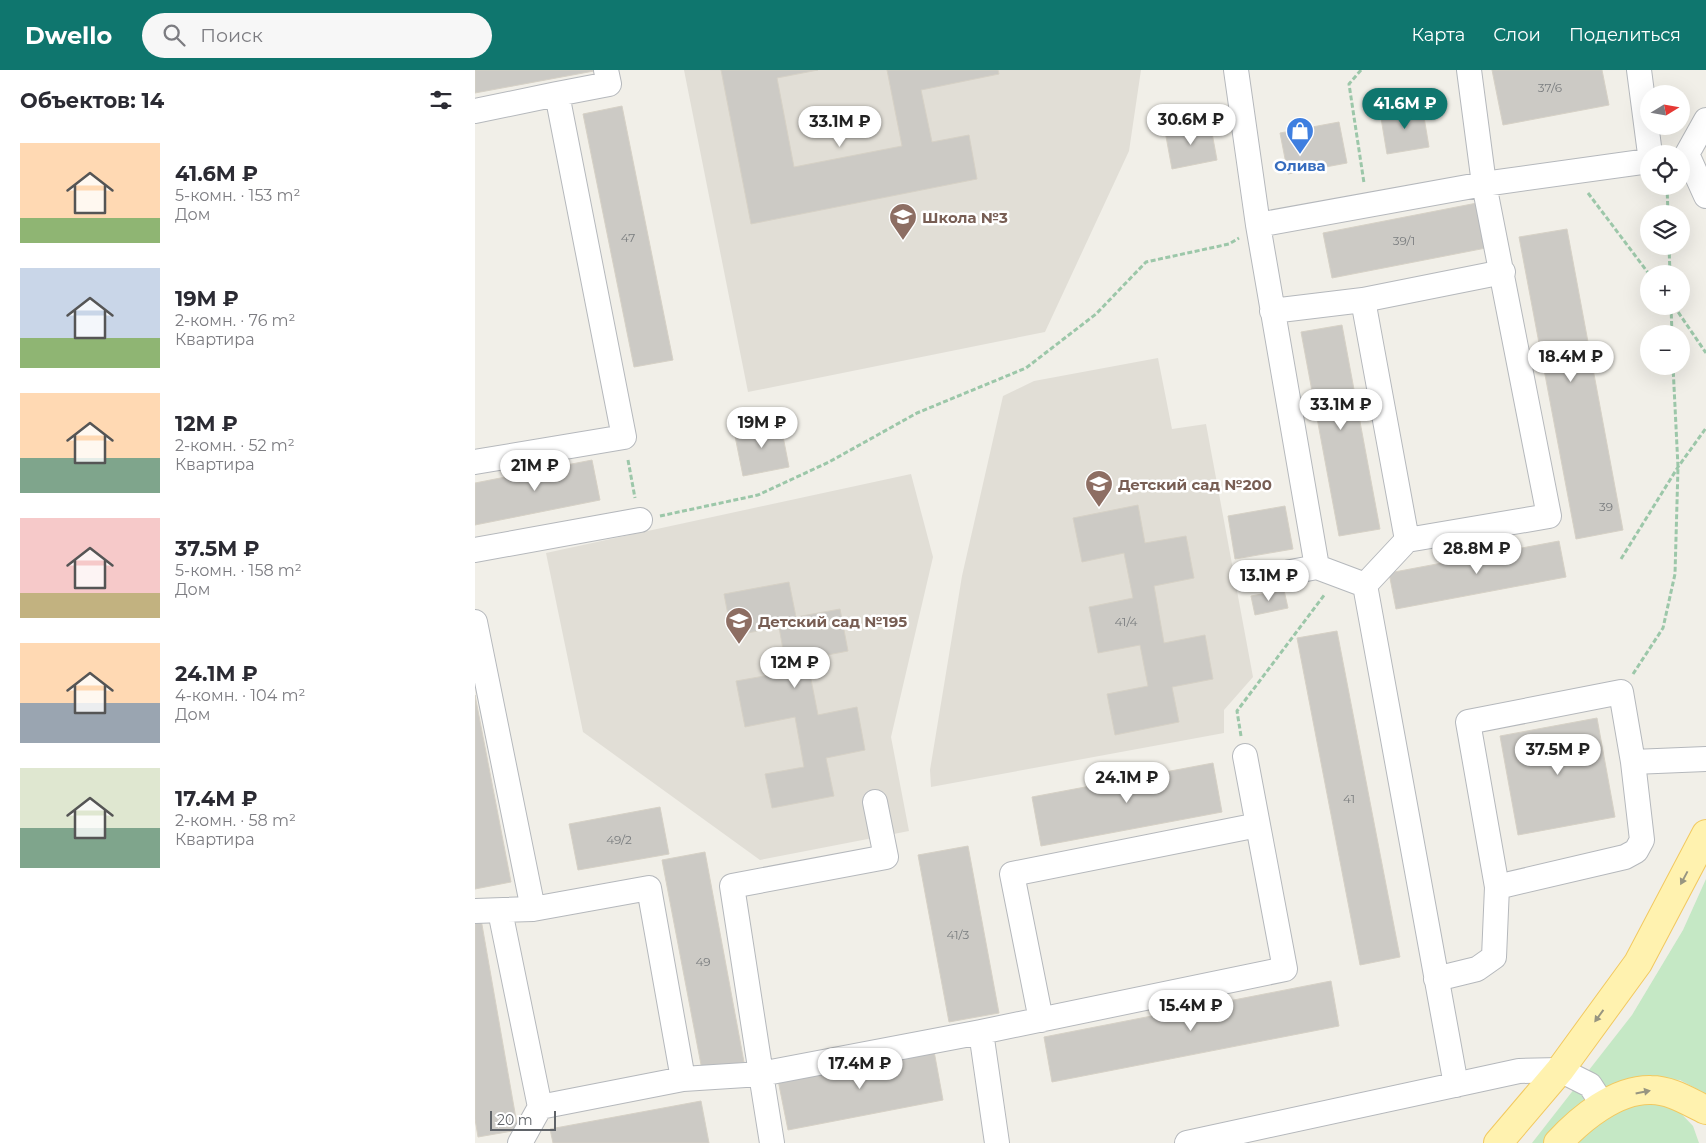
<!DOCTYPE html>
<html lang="ru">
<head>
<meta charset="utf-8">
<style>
	body { margin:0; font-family:Montserrat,sans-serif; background:#f7f7f7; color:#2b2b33; height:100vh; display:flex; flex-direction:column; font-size:19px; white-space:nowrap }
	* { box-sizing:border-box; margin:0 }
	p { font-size:16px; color:#7c7c81 }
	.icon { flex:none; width:28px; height:28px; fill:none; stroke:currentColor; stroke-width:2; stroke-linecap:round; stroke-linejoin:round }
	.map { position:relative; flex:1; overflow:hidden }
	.drawer { display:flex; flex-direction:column; background:#fff; width:475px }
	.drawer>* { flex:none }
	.needle { width:32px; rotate:79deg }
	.buttons { position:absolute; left:1165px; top:15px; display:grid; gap:10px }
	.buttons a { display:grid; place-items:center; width:50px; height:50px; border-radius:50%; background:#fff; box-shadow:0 5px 20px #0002; font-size:25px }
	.scale { position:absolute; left:15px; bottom:12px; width:66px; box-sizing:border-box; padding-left:5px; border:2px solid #5f6368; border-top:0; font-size:14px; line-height:18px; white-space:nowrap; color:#5f6368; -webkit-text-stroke:4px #fff; paint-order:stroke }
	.price { position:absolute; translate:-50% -42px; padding:0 11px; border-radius:18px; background:#fff; color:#222; font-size:16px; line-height:32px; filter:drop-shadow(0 1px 2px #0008) }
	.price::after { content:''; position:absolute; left:50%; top:30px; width:15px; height:11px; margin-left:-8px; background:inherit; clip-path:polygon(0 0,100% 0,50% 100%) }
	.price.on { background:#0f766e; color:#fff }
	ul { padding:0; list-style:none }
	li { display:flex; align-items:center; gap:15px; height:125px; padding:0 20px }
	li span { display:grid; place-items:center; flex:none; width:140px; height:100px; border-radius:0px; color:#555 }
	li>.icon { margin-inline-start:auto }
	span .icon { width:60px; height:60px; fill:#fffc; stroke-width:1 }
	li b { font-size:21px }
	h2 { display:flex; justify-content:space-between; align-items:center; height:60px; padding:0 20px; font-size:21px }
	header { display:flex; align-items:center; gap:30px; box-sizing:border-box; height:70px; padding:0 25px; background:#0f766e; color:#fff }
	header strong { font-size:24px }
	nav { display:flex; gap:28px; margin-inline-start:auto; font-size:18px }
	.search { width:350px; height:45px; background:#f7f7f7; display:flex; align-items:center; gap:12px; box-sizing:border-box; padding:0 18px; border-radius:28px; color:#7c7c81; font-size:19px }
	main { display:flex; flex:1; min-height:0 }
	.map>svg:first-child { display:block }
	.education { fill:#e1ded6 }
	.green { fill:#c5e8c5 }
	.building { fill:#cccac5; stroke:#d6d1c6 }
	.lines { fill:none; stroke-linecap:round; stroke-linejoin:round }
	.minor-casing { stroke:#b5b8bc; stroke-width:26 }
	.major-casing { stroke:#f2c960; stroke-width:30 }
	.path { stroke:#9cc7a9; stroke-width:3; stroke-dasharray:5 2.5; stroke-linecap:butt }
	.minor { stroke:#fff; stroke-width:24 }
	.major { stroke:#fff2af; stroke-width:28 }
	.oneway { fill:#979581 }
	.labels { text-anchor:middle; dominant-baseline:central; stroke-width:5; stroke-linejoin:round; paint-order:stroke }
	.number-label { font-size:12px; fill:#7a7d7f }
	.shop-label { font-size:15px; font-weight:bold; fill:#366cbe; stroke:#fff }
	.education-label { font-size:15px; font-weight:bold; fill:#785e54; stroke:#fff; text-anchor:start }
</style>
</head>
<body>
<header>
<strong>Dwello</strong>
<div class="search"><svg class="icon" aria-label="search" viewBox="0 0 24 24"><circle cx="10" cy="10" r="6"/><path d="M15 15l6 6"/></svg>Поиск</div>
<nav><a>Карта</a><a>Слои</a><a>Поделиться</a></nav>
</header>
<main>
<section class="drawer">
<h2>Объектов: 14<svg class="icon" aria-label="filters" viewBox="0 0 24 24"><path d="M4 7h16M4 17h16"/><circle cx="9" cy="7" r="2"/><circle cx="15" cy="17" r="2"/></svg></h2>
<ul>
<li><span style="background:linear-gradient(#ffd9b3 75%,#8fb573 0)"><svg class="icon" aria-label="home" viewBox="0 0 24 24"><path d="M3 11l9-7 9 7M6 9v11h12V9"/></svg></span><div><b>41.6M ₽</b><p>5-комн. · 153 m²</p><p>Дом</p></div></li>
<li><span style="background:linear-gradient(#c9d6e8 70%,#8fb573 0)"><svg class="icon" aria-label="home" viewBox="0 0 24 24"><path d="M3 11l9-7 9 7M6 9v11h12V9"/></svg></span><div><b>19M ₽</b><p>2-комн. · 76 m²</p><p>Квартира</p></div></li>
<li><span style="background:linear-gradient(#ffd9b3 65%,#7fa58c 0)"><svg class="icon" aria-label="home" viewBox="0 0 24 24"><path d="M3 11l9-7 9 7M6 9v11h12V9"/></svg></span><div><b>12M ₽</b><p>2-комн. · 52 m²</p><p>Квартира</p></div></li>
<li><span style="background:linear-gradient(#f6c9c9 75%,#c2b280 0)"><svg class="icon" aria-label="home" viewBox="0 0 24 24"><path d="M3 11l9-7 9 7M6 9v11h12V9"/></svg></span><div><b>37.5M ₽</b><p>5-комн. · 158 m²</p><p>Дом</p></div></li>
<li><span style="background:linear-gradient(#ffd9b3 60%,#9aa5b1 0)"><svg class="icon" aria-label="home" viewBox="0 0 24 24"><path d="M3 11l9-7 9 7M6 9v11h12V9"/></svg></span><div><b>24.1M ₽</b><p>4-комн. · 104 m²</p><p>Дом</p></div></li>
<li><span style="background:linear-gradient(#dfe7d0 60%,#7fa58c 0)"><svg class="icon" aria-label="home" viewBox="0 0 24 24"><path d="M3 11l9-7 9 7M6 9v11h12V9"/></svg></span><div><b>17.4M ₽</b><p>2-комн. · 58 m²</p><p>Квартира</p></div></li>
</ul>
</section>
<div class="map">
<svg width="1231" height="1073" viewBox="0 0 1231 1073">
	<rect width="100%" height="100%" fill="#f1efe8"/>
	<path class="education" d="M209 0H666L654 81 570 262 273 322Z
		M683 288 697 359 731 354 778 607 749 640V663L456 717 455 700 487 506 528 326 559 311Z
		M436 404 458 487 416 667 434 761 285 790 108 662 71 483Z"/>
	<path class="green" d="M1231 809V1024L1205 1010 1169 1008 1073 1073H1057L1157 945 1208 860Z
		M1157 1034 1198 1035 1218 1056 1224 1073H1103L1117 1059Z"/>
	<path class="building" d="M0 0H118L119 1 0 23Z
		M246 0H343L302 8 319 97 427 76 412 0H523L524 4 446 20 457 72 494 65 502 109 276 154Z
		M1017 0H1127L1134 35 1028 55Z
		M947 35 954 77 912 84 905 42Z
		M147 36 198 290 159 297 108 44Z
		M735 52 742 90 697 99 690 61Z
		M864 52 872 93 813 104 805 63Z
		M1002 133 1011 178 857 208 848 163Z
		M1092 159 1148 460 1101 469 1044 167Z
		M867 255 905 459 864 466 826 262Z
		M305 351 314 397 268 406 259 361Z
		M117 390 125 430 0 455V413Z
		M663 435 670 473 711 466 719 508 679 516 689 573 730 565 738 609 697 617 704 652 640 665 632 624 673 616 665 575 623 583 614 537 658 528 649 483 607 492 598 448Z
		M810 436 818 479 760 489 753 446Z
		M1084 471 1091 507 921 539 914 503Z
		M314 512 321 547 365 539 373 581 332 589 343 645 382 637 390 680 351 688 359 726 297 738 290 704 329 697 320 647 270 657 261 611 312 602 304 557 257 566 249 524Z
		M809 520 813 538 780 545 776 526Z
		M862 561 925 887 885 895 822 568Z
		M0 625 36 812 0 819Z
		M1122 648 1140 747 1043 765 1025 666Z
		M738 693 747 742 566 776 557 727Z
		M185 737 194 784 103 800 94 754Z
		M493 776 524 943 474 952 443 785Z
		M230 782 269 992 227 1000 187 790Z
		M6 849 43 1060 3 1067 0 1049V850Z
		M856 911 864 956 577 1012 569 967Z
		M459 981 468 1030 313 1060 303 1010Z
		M226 1031 234 1073H78L75 1059Z"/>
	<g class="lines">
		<defs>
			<path id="minor" d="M761 0 783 155 842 497 890 515
				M1164 0 1175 84
				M82 24 134 14 131 0
				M0 41 82 24 149 367 0 392
				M1212 84 1231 126
				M1212 84 1231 50
				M783 155 1009 114 1174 91
				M888 230 932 470 890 515 981 1015
				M797 241 888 230 1028 202
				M932 470 1074 446 1009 114 994 0
				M0 480 165 450
				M789 507 842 497
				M0 552 58 839
				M1022 817 993 652 1146 622 1158 692
				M0 841 58 839 174 818 208 1009 65 1037
				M25 841 65 1037 45 1073
				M961 909 1002 899 1019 887 1022 817 1150 787 1161 781 1167 770 1158 692 1231 689
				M566 950 537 804 783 755
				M506 962 810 899 770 686
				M208 1009 286 1004 257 816 411 787 400 732
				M297 1073 286 1004 506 962 522 1073
				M712 1073 1044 1001 1085 1000 1115 1015 1128 1035"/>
			<path id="major" d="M1023 1073 1085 1000 1163 893 1231 764
				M1083 1073C1105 1049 1141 1019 1176 1020 1196 1020 1214 1032 1231 1040"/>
		</defs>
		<use href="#minor" class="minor-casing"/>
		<use href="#major" class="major-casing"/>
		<path class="path" d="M886 0 874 14 889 113
			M1192 116 1193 144
			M1113 123 1174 204
			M1194 176 1195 204
			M1196 236 1197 264
			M1199 236 1231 283
			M153 390 160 428
			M185 446 283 425 354 392 442 343 551 298 621 244 671 192 754 174 764 168
			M1146 489 1203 397 1231 358
			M1158 604 1188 558 1200 504 1203 397 1198 296
			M766 666 762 641 850 524"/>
		<use href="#minor" class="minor"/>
		<use href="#major" class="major"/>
	</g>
	<defs><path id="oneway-solid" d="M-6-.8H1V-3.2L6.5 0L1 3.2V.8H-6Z" transform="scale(1.25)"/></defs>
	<g class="oneway">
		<use href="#oneway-solid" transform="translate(1209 808) rotate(118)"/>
		<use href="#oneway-solid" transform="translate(1124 946) rotate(126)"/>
		<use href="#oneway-solid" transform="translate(1168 1022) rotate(-11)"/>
	</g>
	<defs>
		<symbol id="shop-pin" viewBox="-11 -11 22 30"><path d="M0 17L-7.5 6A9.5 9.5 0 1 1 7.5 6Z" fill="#3f7fe0" stroke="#fff"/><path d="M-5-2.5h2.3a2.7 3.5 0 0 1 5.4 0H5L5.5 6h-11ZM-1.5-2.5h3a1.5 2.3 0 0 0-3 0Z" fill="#fff"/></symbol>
		<symbol id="school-pin" viewBox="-11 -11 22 30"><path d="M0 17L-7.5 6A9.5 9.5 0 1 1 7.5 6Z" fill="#8d6e63" stroke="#fff"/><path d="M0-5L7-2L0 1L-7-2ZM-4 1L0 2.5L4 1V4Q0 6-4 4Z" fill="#fff"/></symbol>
	</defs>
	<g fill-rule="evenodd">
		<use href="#shop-pin" x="809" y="45" width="32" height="43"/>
		<use href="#school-pin" x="412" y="131" width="32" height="43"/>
		<use href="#school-pin" x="608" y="398" width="32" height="43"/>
		<use href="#school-pin" x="248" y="535" width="32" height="43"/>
	</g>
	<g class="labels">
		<g class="number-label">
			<text x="1075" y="17">37/6</text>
			<text x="153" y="167">47</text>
			<text x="929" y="170">39/1</text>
			<text x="1131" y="436">39</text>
			<text x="651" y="551">41/4</text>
			<text x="874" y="728">41</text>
			<text x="144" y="769">49/2</text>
			<text x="483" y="864">41/3</text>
			<text x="228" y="891">49</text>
		</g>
		<g class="shop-label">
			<text x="825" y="95">Олива</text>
		</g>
		<g class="education-label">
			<text x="447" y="147">Школа №3</text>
			<text x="643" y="414">Детский сад №200</text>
			<text x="283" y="551">Детский сад №195</text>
		</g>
	</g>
</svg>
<div class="buttons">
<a><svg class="needle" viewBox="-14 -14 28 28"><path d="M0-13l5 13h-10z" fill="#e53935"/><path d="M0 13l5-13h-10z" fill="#7c7c81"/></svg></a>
<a><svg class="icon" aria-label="locate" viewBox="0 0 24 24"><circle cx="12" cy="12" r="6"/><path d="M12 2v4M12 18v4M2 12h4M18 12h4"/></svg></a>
<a><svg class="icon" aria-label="layers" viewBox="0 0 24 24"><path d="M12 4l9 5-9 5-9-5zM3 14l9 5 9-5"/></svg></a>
<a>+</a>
<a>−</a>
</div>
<div class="scale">20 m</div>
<b class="price on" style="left:930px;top:60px">41.6M ₽</b>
<b class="price" style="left:716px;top:76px">30.6M ₽</b>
<b class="price" style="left:365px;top:78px">33.1M ₽</b>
<b class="price" style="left:1096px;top:313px">18.4M ₽</b>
<b class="price" style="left:866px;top:361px">33.1M ₽</b>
<b class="price" style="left:287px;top:379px">19M ₽</b>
<b class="price" style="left:60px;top:422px">21M ₽</b>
<b class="price" style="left:1002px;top:505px">28.8M ₽</b>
<b class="price" style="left:794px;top:532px">13.1M ₽</b>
<b class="price" style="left:320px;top:619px">12M ₽</b>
<b class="price" style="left:1083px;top:706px">37.5M ₽</b>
<b class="price" style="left:652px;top:734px">24.1M ₽</b>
<b class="price" style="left:716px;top:962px">15.4M ₽</b>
<b class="price" style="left:385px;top:1020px">17.4M ₽</b>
</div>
</main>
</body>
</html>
